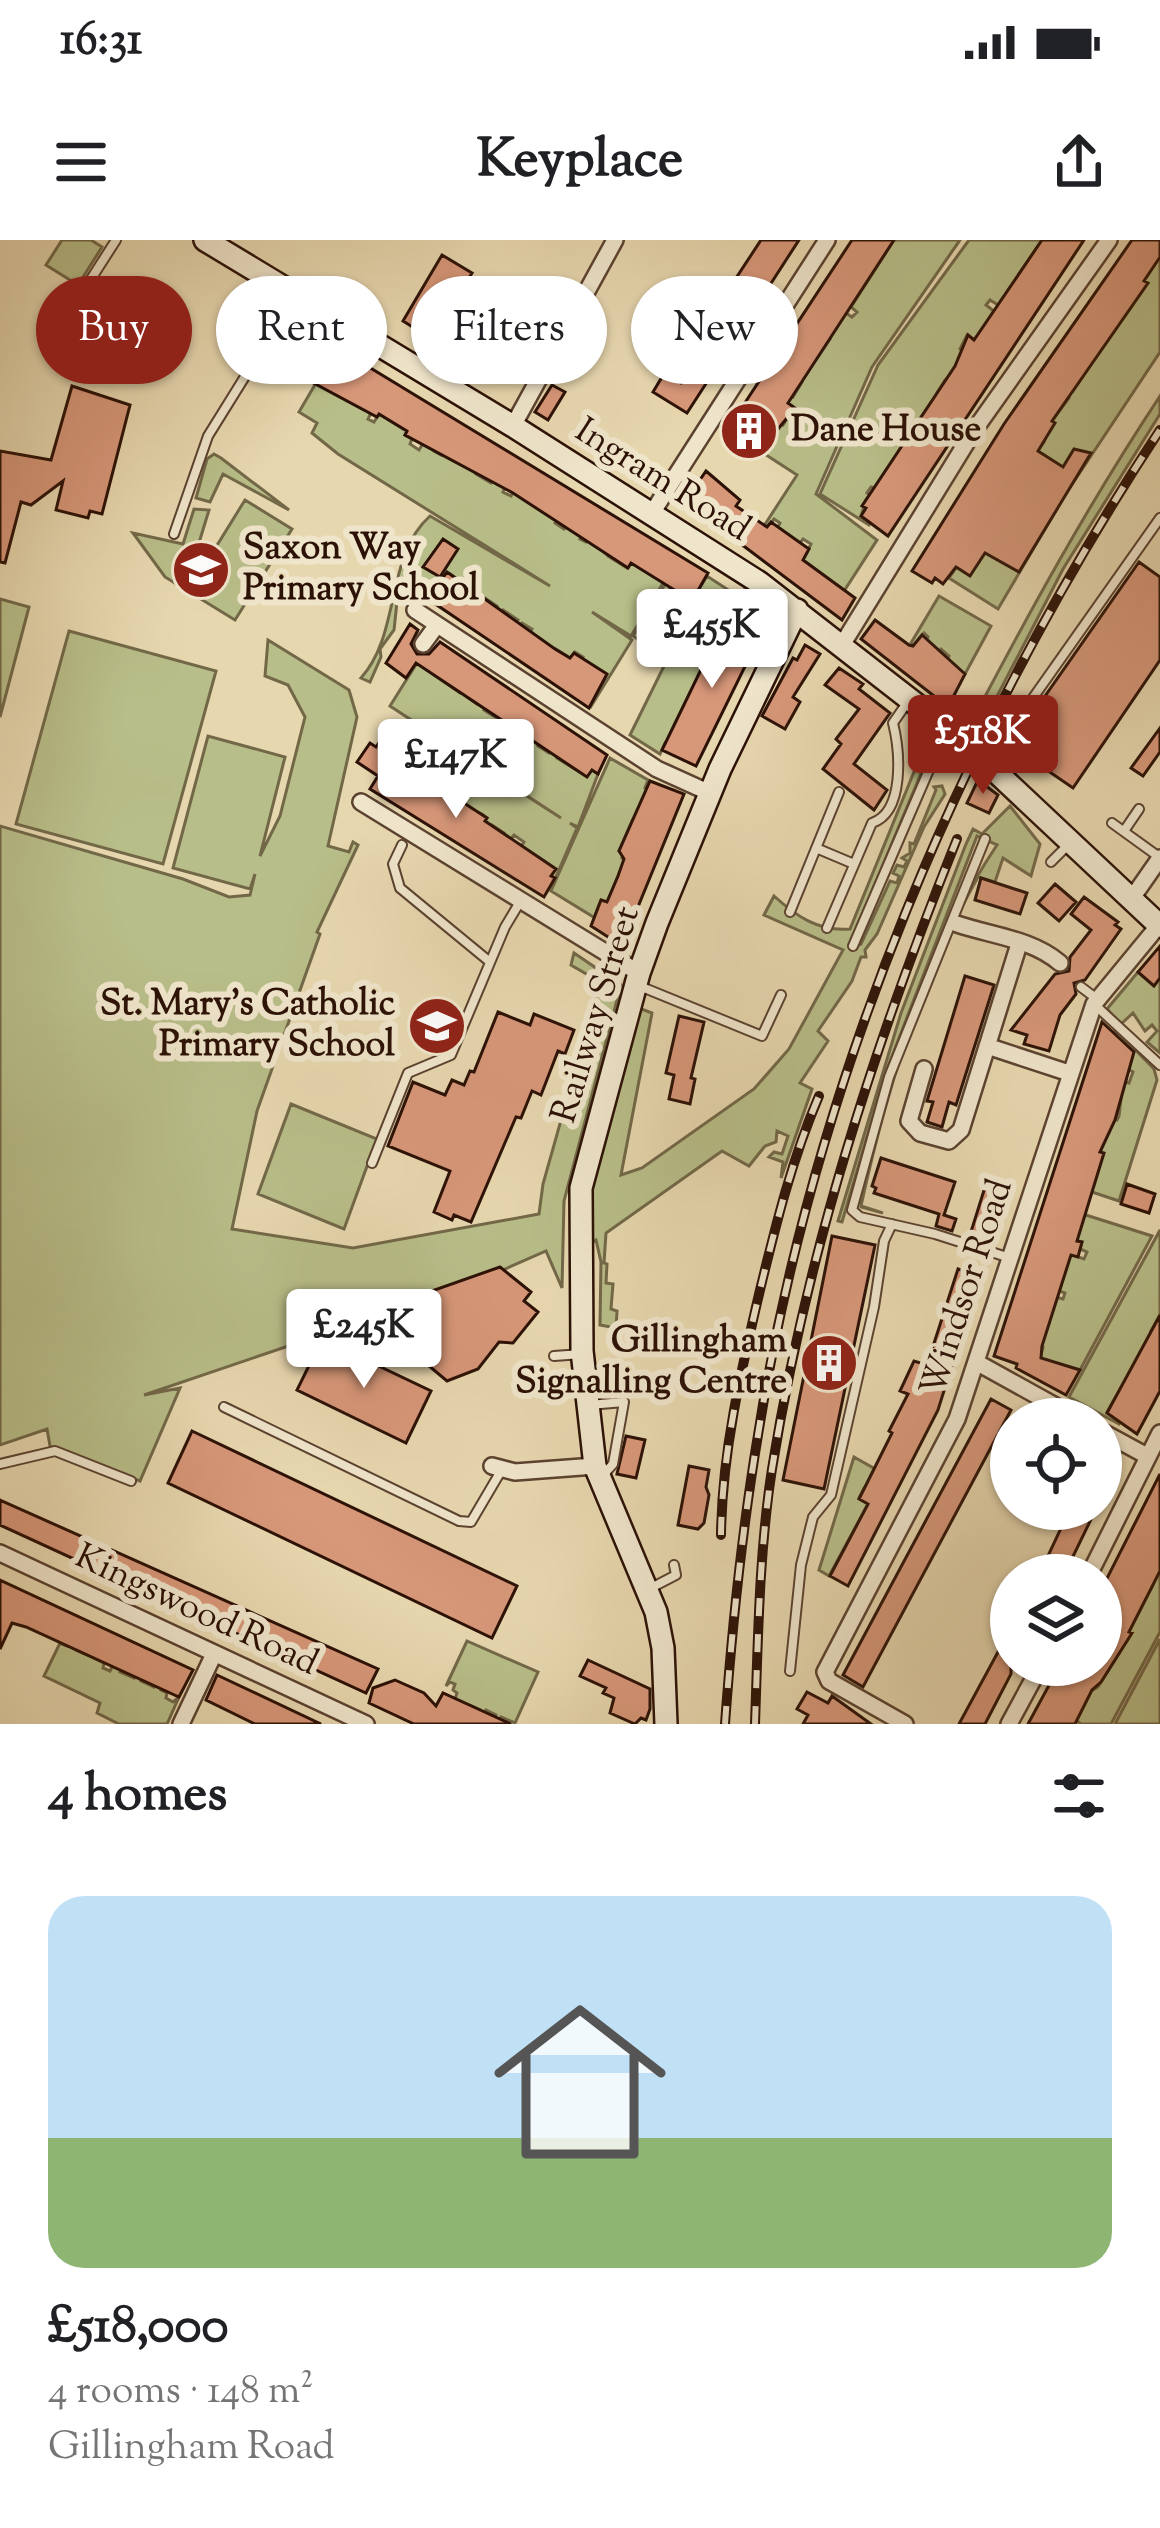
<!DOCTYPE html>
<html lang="en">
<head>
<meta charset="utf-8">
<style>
	body { margin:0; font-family:"Sorts Mill Goudy",serif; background:#f2f2f2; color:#202124; height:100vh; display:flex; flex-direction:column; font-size:45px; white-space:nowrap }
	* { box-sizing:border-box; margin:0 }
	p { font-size:39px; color:#757577 }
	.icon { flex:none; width:66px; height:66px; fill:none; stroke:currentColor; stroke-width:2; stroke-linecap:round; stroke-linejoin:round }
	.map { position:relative; height:1484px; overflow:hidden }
	.sheet { display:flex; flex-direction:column; background:#fff; flex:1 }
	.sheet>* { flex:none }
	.hud { position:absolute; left:36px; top:36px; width:1089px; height:108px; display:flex; gap:24px }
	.tools { position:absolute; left:990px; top:1158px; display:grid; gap:24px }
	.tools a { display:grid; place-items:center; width:132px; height:132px; border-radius:50%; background:#fff; box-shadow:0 3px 9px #0004; font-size:60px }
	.price { position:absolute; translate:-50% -102px; padding:0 27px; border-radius:12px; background:#fff; color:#222; font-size:39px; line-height:78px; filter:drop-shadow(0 3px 6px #0008) }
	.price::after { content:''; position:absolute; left:50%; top:72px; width:36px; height:27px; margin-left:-18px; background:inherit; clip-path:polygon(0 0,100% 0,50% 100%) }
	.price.active { background:#8f2418; color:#fff }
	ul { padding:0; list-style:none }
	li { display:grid; align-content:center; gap:24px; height:636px; padding:0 48px }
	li+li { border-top:3px solid #e0e0e0 }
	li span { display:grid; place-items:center; height:372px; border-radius:36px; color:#555 }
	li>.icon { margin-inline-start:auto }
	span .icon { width:216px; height:216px; fill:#fffc; stroke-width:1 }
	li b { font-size:51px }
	h2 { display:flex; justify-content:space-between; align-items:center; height:144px; padding:0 48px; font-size:51px }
	.chip { padding:0 42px; border-radius:54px; background:#fff; box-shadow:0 3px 9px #0004; font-size:42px; line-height:108px }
	.chip.active { background:#8f2418; color:#fff }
	.status { display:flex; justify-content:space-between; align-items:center; height:84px; padding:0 60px; background:#fff; direction:ltr }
	.status svg { height:33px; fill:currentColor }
	header { display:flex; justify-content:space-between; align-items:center; height:156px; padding:0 48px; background:#fff; font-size:54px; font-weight:800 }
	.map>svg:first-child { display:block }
	.green { fill:#b8be89; stroke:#726848; stroke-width:3 }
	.building { fill:#d79779; stroke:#2c1106; stroke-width:3 }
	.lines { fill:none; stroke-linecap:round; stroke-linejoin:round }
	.lane-casing { stroke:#5b4230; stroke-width:12 }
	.street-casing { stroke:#5b4230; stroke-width:20 }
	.secondary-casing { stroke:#2c1106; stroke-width:26 }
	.lane { stroke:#efe5cb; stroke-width:8 }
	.street { stroke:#efe5cb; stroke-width:15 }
	.secondary { stroke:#efe5cb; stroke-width:21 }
	.rail-casing { stroke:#2c1106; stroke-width:10 }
	.rail { stroke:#efe5cb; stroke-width:6; stroke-dasharray:18; stroke-linecap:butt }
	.labels { text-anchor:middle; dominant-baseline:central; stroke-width:12; stroke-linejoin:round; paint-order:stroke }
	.poi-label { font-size:36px; font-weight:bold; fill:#2c1106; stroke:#efe5cb; text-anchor:start }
	.street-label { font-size:36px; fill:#2c1106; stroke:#efe5cb }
</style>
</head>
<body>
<div class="status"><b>16:31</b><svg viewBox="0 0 49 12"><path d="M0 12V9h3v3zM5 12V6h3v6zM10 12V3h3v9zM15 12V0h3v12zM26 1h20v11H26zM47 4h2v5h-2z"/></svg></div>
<header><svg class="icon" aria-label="menu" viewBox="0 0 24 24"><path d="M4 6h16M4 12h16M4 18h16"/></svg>Keyplace<svg class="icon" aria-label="share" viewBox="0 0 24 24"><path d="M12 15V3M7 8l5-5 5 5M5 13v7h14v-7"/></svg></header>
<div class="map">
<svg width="1160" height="1484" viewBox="0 0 1160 1484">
	<rect width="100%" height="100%" fill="#e7d7af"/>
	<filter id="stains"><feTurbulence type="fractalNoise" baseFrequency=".00167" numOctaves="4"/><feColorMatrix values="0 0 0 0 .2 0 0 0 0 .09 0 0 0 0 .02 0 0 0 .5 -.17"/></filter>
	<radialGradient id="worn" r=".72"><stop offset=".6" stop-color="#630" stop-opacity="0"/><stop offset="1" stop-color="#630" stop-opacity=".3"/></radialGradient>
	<path class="green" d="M62 0H91L102 7 78 45 46 25Z
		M894 0H960L872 127 816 254 877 300 844 351 803 320 811 304 803 299 793 313 778 287 780 283 774 279 763 294 760 292 797 235 728 190 729 187 762 209 777 182 783 185 794 168 776 155 780 148 793 157 802 142 789 134 805 136 830 99 818 90 834 65 852 77 857 72 851 67Z
		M969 0H1042L998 65 990 60 986 65 995 72 976 101 967 95 960 109 977 120 945 140 937 153 949 161H932L875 248 871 247 867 253 882 264 866 260 861 276 871 282 869 285 820 254 878 125Z
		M1160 17V112L1065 255 998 369 949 338 1044 202 1039 199 1069 158 1064 153 1068 148 1073 151 1083 136 1071 127 1085 133C1111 95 1126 48 1160 17Z
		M326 126 372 171 368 179 374 182 379 174 403 189 411 185 405 195 412 199 410 204 419 210 432 189 434 211 441 215 449 202 484 220 476 234 491 243 500 229 507 244 503 252 511 256 519 243 562 270 555 283 564 289 569 284 587 286 580 299 586 302 590 296 608 316 627 328 631 323 668 335 631 396 592 372 632 400 590 468 600 450 579 425 583 417 575 412 566 426 562 423 567 416 556 409 551 416 526 400 532 389 522 383 512 390 518 380 503 370 496 379 490 375 497 366 485 358 477 367 472 364 479 354 468 346 455 352 462 342 450 334 443 336 428 359 414 351 408 363 397 362 394 390 380 409 381 417 370 442 361 438C401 394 385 316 430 276L550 346 338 214 312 193 317 183 299 172Z
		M1160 156V174L1063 329 977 495 969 487C1028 374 1089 263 1160 156Z
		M214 214 221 218 289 270 223 234 210 262 196 258 207 219Z
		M245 260 292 289 235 380 165 337 133 293 183 304 194 269 209 270 191 329 198 336Z
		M682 317 668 354 676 359 683 346V355L692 361 707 336 739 357 744 350 763 362 767 395 725 379 679 510 665 503 660 514 630 495 668 418 633 396Z
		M939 356 991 386 965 434 953 425 941 428 949 416 941 409 931 420 925 401 928 397 924 393 913 406 911 403Z
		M0 359 29 367 0 477Z
		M69 391 216 431 163 624 16 584Z
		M268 400 349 450 357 477 328 606 349 612 353 602 358 605 317 692 320 694 257 871 232 989 353 1008 539 974 543 944 600 742 571 725 574 713 621 745 564 961 562 1048 546 1011 471 1044 144 1155 180 1148 140 1241 50 1206 47 1189 0 1205V586L183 639 229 657 250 655 255 634 250 649 173 628 208 496 285 517 260 616 280 576 305 477 288 445 265 436Z
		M417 423 460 453 466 446 471 450 467 457 477 464 483 458 489 462 484 470 495 477 501 471 506 474 502 482 513 489 519 482 525 486 520 494 531 502 537 495 543 499 538 506 549 513 555 506 562 510 557 518 586 536 592 530 598 534 578 587 570 583 577 588 555 639 551 636 555 630 515 615 524 602 514 595 509 601 497 604 504 593 492 585 485 596 478 592 487 578 482 574 381 532 411 482 561 578 390 466Z
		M929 495 934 502 851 702 854 707 861 704 890 641 897 643 899 636 893 633 897 625 904 627 907 621 902 618 910 613V603L914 604 936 550 934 547 942 546 945 554 924 587 877 694 865 710 866 717H861L852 741 818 791 828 801 800 843 812 849 781 938 783 922 769 917 774 912 782 914 788 896 777 891 776 902 765 906 749 926 722 911 606 993 604 1023 607 1024 606 1043 613 1044 611 1069 617 1071 616 1088 600 1085 601 1022 596 1000 589 1004 591 946 639 768 652 773 621 935 642 928 754 849 789 809 843 710 764 675 774 656C796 676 819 692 850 689Z
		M610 518 648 540 645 548 660 554 633 579 619 611 623 613 622 618 632 622H624L607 662 601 661 596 673 602 677 600 681 551 651Z
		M1010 566 1040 604 1031 636 1003 618 995 642 978 637C922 736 885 855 861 966L883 973 861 967C863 940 873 913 880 886 905 790 941 688 997 605L977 596 886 832 847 965 842 982 838 981 901 773 966 604 973 589 982 594Z
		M1138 732 1153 745 1160 738V813L1147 802 1157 791 1152 785 1145 791 1133 773 1121 784 1107 769Z
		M1114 788 1154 829 1157 840 1119 961 1074 946 1100 912 1112 879 1117 880 1119 876 1123 841 1129 843 1133 832 1128 829Z
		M291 864 377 899 344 989 258 954Z
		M1067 969 1152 996 1080 1130 1040 1119 1043 1107 1025 1101 1040 1053 1063 1059 1065 1053 1059 1051 1054 1009 1084 1019 1087 1012 1080 1009 1082 1002 1075 1000Z
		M1160 990V1075L1151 1091 1160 1096 1127 1137 1107 1172 1121 1180 1119 1184 1069 1157Z
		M854 1217 884 1234 864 1248 859 1258 868 1264 829 1336 819 1330Z
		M1160 1333V1392L1111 1484H1081L1062 1470 1079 1442 1093 1450 1098 1447 1131 1394 1112 1383 1132 1385 1153 1345 1137 1335Z
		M71 1397 76 1410 90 1416 94 1408 98 1410 94 1418 104 1423 103 1428 110 1431 116 1419 123 1423 120 1432 134 1438 138 1430 144 1432 141 1441 154 1447 158 1439 164 1442 161 1450 167 1453 166 1458 173 1462 179 1457 167 1484H119L97 1473 100 1463 44 1436 60 1403 67 1406Z
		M1160 1399V1484H1115Z
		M467 1401 538 1432 515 1483 501 1477 498 1484H492L496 1475 486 1470 480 1484V1470L471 1466 463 1483 455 1459 457 1453 453 1450 455 1444 450 1442 446 1446Z"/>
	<path class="building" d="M761 0H799L687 173 653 152 665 132 681 143 686 136 729 69 719 64Z
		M852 0H894L788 163 795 168 762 209 729 187Z
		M1042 0H1084L888 296 861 276 866 268 862 266 955 126 968 95 974 100Z
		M1132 0H1160V17L1144 41 1148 43 1052 181 1055 183 1038 211 1063 227 1074 209 1091 213 1019 332 985 313 970 336 956 327 943 344 935 338 932 343 912 331 1004 184Z
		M442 15 472 33 432 99 403 81Z
		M298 84 708 333 692 361 631 323 628 328 513 253 405 195 407 191 379 174 377 177 282 126 284 122 277 118Z
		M552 145 565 152 548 180 535 172Z
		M72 146 130 165 102 274 90 271 88 278 56 270 63 241 31 265 21 262 5 323 0 322V211L51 220Z
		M706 231 740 260 736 266 767 287 771 282 809 309 803 320 855 358 842 380 745 307 677 263 688 246 693 250Z
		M443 299 458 309 440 337 423 327Z
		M1139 322 1160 337V420L1073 548 1022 513 1046 478 1036 469Z
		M447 332 555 409 570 418 574 413 607 434 589 468 428 359Z
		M726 378 762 392 696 526 662 510Z
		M875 380 909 405 913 406 922 395 965 434 948 467 861 399Z
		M410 384 418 390 411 404 417 414H429L440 402 607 515 598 534 592 530 587 537 416 423 406 438 386 423Z
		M805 405 820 414 793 457 800 462 785 489 762 476 793 418 797 420Z
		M839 428 863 444 859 449 890 473 854 524 887 550 874 570 823 529 841 504 836 499 859 469 825 445Z
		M1160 488V512L1143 536 1131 528Z
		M380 501 392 509 385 518 461 567 464 563 487 578 485 581 556 629 551 636 555 638 544 657 370 549 378 536 357 522 370 503 376 507Z
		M978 540 998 555 989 573 967 563Z
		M650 541 684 554 622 706 591 686 601 660 607 662 618 636 624 619 619 611Z
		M981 638 1027 653 1020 674 975 660Z
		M1055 644 1076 662 1059 681 1038 663Z
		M1084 657 1118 682 1115 685 1121 689 1085 740 1074 743 1076 754 1060 775 1049 811 1024 804 1027 795 1011 790 1055 734 1069 731 1070 717 1091 690 1071 674Z
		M1160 706V738L1154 746 1138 732Z
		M965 736 994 745 956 865 949 862 942 887 927 882 933 862 927 861Z
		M498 772 530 785 534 774 574 790 565 814 558 811 541 855 532 851 521 878 516 877 471 982 454 975 452 980 434 972 450 931 388 906 413 842 445 855 452 840 464 845 470 831 474 832Z
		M679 776 704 782 691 838 695 839 690 864 669 859 674 835 666 833Z
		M1102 782 1134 812 1115 880 1100 912 1104 913 1077 1001 1082 1002 1078 1017 1071 1015 1042 1106 1041 1118 1080 1130 1066 1155 1016 1128 1017 1124 994 1116Z
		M881 918 955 942 944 975 956 979 952 991 936 986 939 974 874 953 876 948 872 946Z
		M1127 944 1155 954 1149 973 1121 964Z
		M985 947 1008 954 991 1002 970 995Z
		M832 996 875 1005 824 1249 783 1240Z
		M500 1027 531 1052 524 1061 538 1072 513 1103 499 1102 478 1129 447 1141 392 1095 426 1053Z
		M958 1029 980 1036 938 1170 848 1346 830 1336 868 1264 859 1259 892 1193 889 1191 908 1154 900 1151 914 1121 927 1125Z
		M1160 1075V1151L1137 1194 1107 1173Z
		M322 1099 431 1151 406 1203 297 1150Z
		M991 1159 1011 1170 863 1447 843 1435Z
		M192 1191 517 1346 492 1398 168 1243Z
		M626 1196 645 1200 636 1238 617 1234Z
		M689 1226 709 1230 706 1247 709 1255 704 1283 698 1289 678 1285Z
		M1160 1234V1331L1129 1392 1132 1393 1101 1442 1092 1450 1075 1484H1028L1060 1425H1101V1350Z
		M0 1260 378 1429 366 1453 0 1285Z
		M1070 1269H1096L1064 1335H1039Z
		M0 1340 193 1430 179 1457 26 1387 12 1383 0 1409Z
		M1011 1388V1434L985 1484H959Z
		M588 1420 650 1449V1469L646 1480 641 1478 635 1484 610 1473 614 1458 603 1453 606 1448 580 1436Z
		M217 1435 321 1484H255L206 1460Z
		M395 1440 424 1453 436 1466 443 1453 511 1484H414L369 1463 373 1448Z
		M807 1452 828 1463 832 1456 871 1484H803L808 1475 797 1469Z"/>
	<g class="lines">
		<defs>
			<path id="lane" d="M84 50 116 0
				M174 294 208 196 295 56
				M999 533 1027 482 1028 465 1160 278
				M1112 583 1159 617
				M1124 591 1139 569
				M985 599 889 837 852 970 860 977 935 994 1010 1018
				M402 605 393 624 400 648 490 722
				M816 608 854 624
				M1051 622 1067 606
				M790 672 839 552
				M827 688 872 583C905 572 900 511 893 483L909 460
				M853 706 932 523 961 466
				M637 745 762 796 781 755
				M1081 747 1097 759
				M1095 765 1160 825
				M372 923 408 833 451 815 505 687 520 662
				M554 1116 582 1114
				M589 1165 624 1162 613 1224 605 1233
				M224 1167 459 1281 471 1282 501 1231
				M0 1224 55 1211 131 1241
				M649 1349 676 1335 674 1325
				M790 1431 801 1325 813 1277 831 1255 874 1067 884 1001 892 984"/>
			<path id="street" d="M513 186 615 0
				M652 273 827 0
				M415 370 657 529 710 553
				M423 404 437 385
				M842 405 973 192 1109 0
				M361 562 639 733
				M1130 661 1160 618
				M957 684C993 696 1032 699 1060 723
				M987 806 1069 833
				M924 829 909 881 920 893 949 901 961 890 1019 704
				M976 1122 1079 1179
				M1101 1191 1147 1216
				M492 1226 515 1232 595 1226
				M0 1313 366 1484
				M1089 1335 1160 1193
				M181 1484 214 1414
				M905 1484 829 1441 825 1432 957 1179 1094 764 1159 685
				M1009 1484 1041 1425"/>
			<path id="secondary" d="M205 0 513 186 760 343 962 500 1160 686
				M666 1484 663 1408 656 1372 595 1226 582 1111 581 948 639 733 657 683 720 529 797 370"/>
		</defs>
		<use href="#lane" class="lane-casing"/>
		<use href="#street" class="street-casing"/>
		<use href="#secondary" class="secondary-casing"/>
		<use href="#lane" class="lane"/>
		<use href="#street" class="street"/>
		<use href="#secondary" class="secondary"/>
		<defs>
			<path id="rail" d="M721 1295C722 1212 741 1131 760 1050 776 984 792 919 819 856
				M725 1484C732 1387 742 1291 758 1195 814 839 963 489 1160 190
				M755 1484C758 1399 759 1313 772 1229 807 1011 875 803 957 599"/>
		</defs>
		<use href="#rail" class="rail-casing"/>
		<use href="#rail" class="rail"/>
	</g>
	<defs>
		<symbol id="building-disc" viewBox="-11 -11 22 22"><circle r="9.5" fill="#8f2418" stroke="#efe5cb"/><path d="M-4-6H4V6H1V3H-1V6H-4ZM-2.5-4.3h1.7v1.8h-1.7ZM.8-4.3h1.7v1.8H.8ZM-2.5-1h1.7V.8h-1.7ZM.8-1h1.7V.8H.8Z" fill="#fff"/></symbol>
		<symbol id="school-disc" viewBox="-11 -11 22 22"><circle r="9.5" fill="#8f2418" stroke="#efe5cb"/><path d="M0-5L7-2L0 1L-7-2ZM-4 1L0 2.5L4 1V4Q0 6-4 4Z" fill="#fff"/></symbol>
	</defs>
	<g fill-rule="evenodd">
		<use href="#building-disc" x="716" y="158" width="66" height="66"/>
		<use href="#school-disc" x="168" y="297" width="66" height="66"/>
		<use href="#school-disc" x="404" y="753" width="66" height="66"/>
		<use href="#building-disc" x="796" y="1090" width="66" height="66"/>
	</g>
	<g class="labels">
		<g class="poi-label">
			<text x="791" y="191">Dane House</text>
			<text x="243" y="309">Saxon Way<tspan x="243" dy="41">Primary School</tspan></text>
			<text x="395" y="765" text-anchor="end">St. Mary's Catholic<tspan x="395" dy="41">Primary School</tspan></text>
			<text x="787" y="1102" text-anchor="end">Gillingham<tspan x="787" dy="41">Signalling Centre</tspan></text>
		</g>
		<g class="street-label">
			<text transform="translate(662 241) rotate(32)">Ingram Road</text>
			<text transform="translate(597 775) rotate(-73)">Railway Street</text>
			<text transform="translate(968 1048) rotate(-72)">Windsor Road</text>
			<text transform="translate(196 1371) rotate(25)">Kingswood Road</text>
		</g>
	</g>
	<rect width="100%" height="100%" filter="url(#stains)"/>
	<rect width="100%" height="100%" fill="url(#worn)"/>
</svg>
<div class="tools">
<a><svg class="icon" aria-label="locate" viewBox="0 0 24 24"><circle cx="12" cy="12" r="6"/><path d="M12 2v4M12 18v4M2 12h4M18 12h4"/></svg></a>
<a><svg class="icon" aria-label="layers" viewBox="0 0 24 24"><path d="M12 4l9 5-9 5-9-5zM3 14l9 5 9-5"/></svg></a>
</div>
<b class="price" style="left:712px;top:451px">£455K</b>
<b class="price active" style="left:983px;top:557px">£518K</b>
<b class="price" style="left:456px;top:581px">£147K</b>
<b class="price" style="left:364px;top:1151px">£245K</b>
<div class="hud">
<a class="chip active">Buy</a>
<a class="chip">Rent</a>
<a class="chip">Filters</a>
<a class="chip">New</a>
</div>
</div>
<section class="sheet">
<h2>4 homes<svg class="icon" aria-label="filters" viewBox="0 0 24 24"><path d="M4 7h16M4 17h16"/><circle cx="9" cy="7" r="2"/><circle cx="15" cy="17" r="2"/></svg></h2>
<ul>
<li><span style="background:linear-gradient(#bfe0f5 65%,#8fb573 0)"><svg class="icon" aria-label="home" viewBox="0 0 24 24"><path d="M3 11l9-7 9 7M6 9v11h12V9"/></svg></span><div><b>£518,000</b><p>4 rooms · 148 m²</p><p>Gillingham Road</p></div></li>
</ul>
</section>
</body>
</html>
